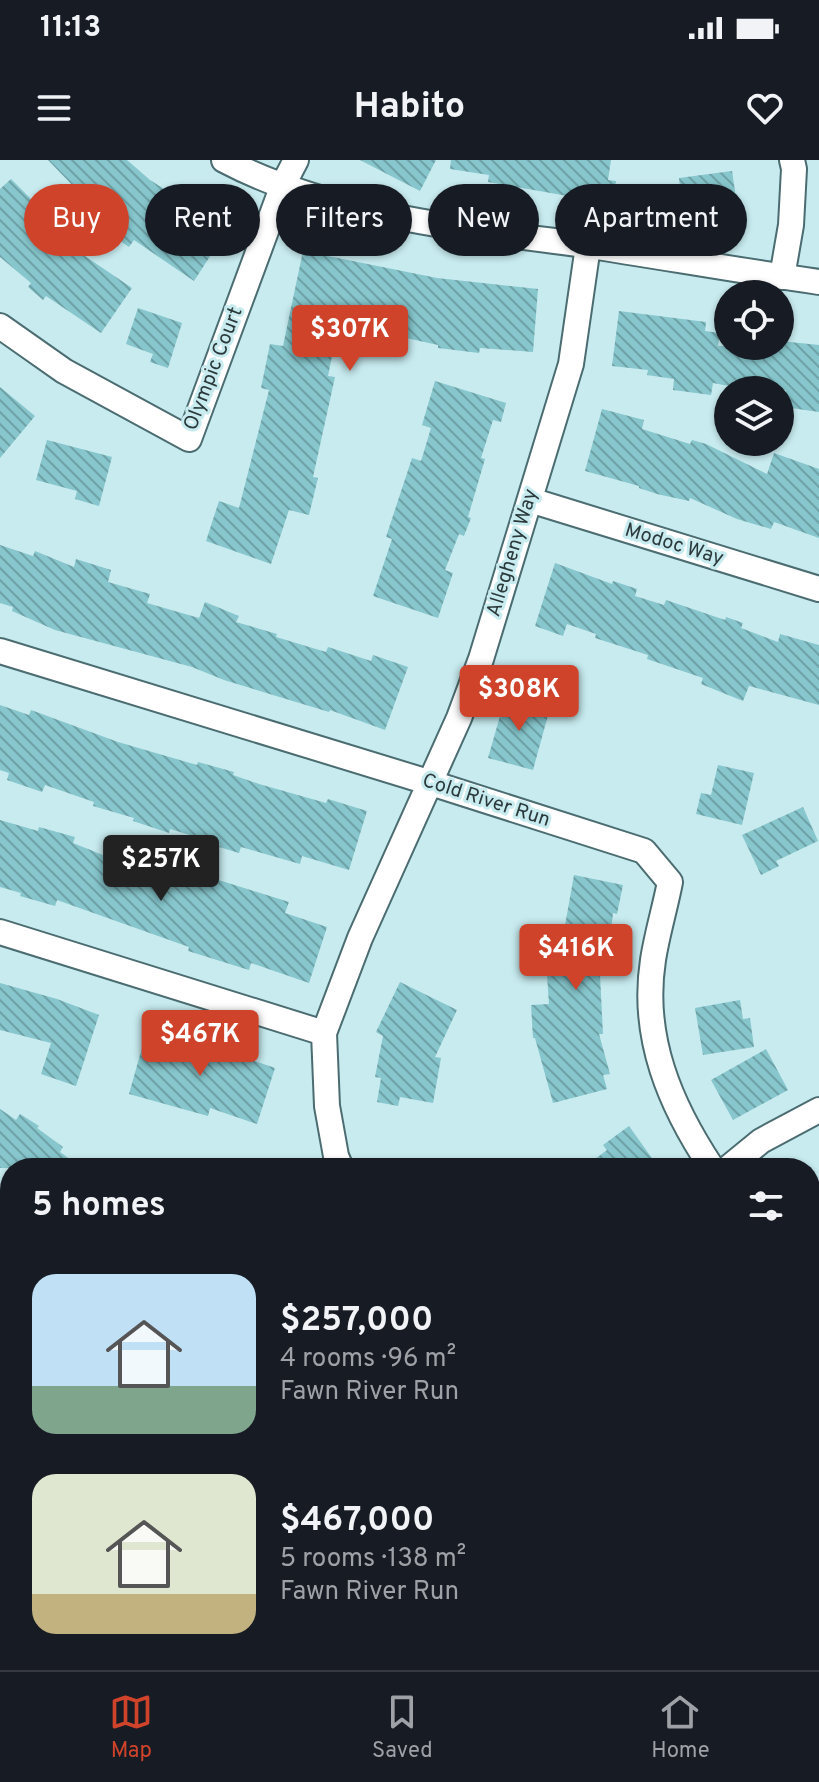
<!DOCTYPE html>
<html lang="en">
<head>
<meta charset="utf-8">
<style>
	body { margin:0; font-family:Overpass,sans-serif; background:#242831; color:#f1f3f6; height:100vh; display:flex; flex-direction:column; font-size:30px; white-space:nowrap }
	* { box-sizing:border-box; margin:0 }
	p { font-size:26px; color:#9ea1a6 }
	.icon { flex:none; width:44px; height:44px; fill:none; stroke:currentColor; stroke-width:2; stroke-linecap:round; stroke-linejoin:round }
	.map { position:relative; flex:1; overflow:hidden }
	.side { position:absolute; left:0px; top:998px; width:820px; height:512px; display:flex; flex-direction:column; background:#171b24; border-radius:32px 32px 0 0; box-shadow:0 2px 6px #0004 }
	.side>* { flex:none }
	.guide { position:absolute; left:24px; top:24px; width:772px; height:72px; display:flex; gap:16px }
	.fabs { position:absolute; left:714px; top:120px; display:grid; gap:16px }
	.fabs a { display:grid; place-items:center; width:80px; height:80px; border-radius:50%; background:#171b24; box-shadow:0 2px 6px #0004; font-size:40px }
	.price { position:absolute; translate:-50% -68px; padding:0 18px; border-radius:8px; background:#cf432b; color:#fff; font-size:26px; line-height:52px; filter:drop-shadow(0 2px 4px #0008) }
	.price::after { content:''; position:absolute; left:50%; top:48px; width:24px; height:18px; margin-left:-12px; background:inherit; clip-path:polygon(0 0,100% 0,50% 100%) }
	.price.active { background:#222; color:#fff }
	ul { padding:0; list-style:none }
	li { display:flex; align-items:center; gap:24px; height:200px; padding:0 32px }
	li span { display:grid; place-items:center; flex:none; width:224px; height:160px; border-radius:24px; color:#555 }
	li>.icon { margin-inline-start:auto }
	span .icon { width:96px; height:96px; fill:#fffc; stroke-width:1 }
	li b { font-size:34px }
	h2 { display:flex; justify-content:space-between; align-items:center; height:96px; padding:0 32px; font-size:34px }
	.chip { padding:0 28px; border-radius:36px; background:#171b24; box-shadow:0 2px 6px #0004; font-size:28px; line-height:72px }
	.chip.active { background:#cf432b; color:#fff }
	.status { display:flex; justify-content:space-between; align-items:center; height:56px; padding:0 40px; background:#171b24; direction:ltr }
	.status svg { height:22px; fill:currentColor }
	header { display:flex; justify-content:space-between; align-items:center; height:104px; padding:0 32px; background:#171b24; font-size:36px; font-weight:700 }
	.tab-bar { display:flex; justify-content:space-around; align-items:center; height:112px; border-top:2px solid #363941; background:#171b24; font-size:22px; color:#9ea1a6 }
	.tab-bar a { display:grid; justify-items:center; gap:4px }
	.tab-bar .active { color:#cf432b }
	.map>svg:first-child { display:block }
	.park { fill:#dfb1a7 }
	.building { fill:url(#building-back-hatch) }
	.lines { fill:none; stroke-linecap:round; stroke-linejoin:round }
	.minor-casing { stroke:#4b6c70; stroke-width:28 }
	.minor { stroke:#fff; stroke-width:24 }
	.labels { text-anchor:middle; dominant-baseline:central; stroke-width:6; stroke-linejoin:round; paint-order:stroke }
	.street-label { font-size:20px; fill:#2b393b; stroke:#c7ebef }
</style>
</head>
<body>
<div class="status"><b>11:13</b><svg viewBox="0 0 49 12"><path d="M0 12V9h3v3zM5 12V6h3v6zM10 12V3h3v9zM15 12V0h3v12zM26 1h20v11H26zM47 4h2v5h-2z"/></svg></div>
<header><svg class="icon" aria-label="menu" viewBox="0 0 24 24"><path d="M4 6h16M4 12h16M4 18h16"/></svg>Habito<svg class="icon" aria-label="heart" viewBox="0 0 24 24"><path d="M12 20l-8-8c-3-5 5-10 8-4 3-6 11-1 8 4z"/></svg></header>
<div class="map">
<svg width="819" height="1510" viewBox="0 0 819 1510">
	<defs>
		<pattern id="building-back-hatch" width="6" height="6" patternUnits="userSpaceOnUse" patternTransform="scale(2)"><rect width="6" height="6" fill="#86c6cc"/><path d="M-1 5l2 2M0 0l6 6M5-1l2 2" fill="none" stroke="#6ea2a7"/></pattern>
	</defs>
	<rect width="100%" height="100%" fill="#c7ebef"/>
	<path class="park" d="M819 1443V1510H758L763 1500H810V1454Z"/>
	<path class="building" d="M48 0H127L150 20 191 46 195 41 231 64 194 121 134 80 129 87 103 69 82 94 132 128 101 173 46 136 43 140 28 127 31 123 0 97V29L11 19 51 59 54 55 56 57 78 31Z
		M360 0H436L420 31Z
		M451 0H611L608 20 616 21 613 44 488 22 489 15 450 9Z
		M732 11 740 65 682 73 678 47 682 46 679 18Z
		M303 91 437 118 538 129 533 192 480 188 479 193 438 188V185L328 161 321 194 332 196 328 216 335 217 313 317 318 318 309 355 289 350 271 404 206 381 219 341 239 348 269 230 261 228 270 184 283 186Z
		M138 148 182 163 168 208 150 202 153 194 126 184Z
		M619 151 706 162 705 171 720 173 718 186H780V181L819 185V252L784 247 786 230H750L713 223 711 235 673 230 674 219 647 215 648 210 612 206Z
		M435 221 506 243 501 262 493 260 481 298 485 299 468 357 471 358 464 376 459 374 445 410 453 413 438 458 373 436 392 379 386 377 412 298 421 301 431 268 422 265Z
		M0 227 35 256 0 298Z
		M602 249 644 260 642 269 690 284 692 280 706 284 767 314 774 293 819 309V378L774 362 771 369 737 359 690 338 689 341 657 334 639 328V326L585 311Z
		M47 280 112 297 99 346 75 339 77 331 36 320Z
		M0 385 33 396 35 391 74 407 76 399 111 410 108 422 150 434 147 443 199 458 205 442 239 456 236 462 277 474 276 477 326 492 328 487 371 501 373 495 408 507 385 570 330 550 329 552 224 520 192 507 55 470 12 451 13 447 0 443Z
		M555 403 612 424 613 421 637 429 635 436 664 445 666 440 725 460 726 457 743 463 741 468 778 482 780 474 819 485V545L749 526 743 541 701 524 703 518 647 499 648 495 595 478 596 474 567 464 563 476 535 466Z
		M506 535 550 548 533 610 488 598Z
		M0 545 29 555 31 550 118 582 197 605 198 602 234 612 233 615 259 624 326 643 328 639 367 651 349 710 302 696 300 704 241 687 239 693 219 687 220 684 170 669 169 673 133 661 134 658 93 646 94 642 45 625 42 632 7 620 9 613 0 610Z
		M718 605 754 613 742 665 696 654 701 633 711 635Z
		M803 647 818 681 776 701 779 706 761 715 742 675Z
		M0 660 38 671 39 667 75 677 73 683 163 719 166 709 207 722 209 717 289 742 285 753 327 767 309 823 251 803 249 810 188 791 189 787 57 740 55 746 20 736 21 733 0 727Z
		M574 715 623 725 617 754 613 753 608 797H602L600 815 603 874H599L610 914 603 915 607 929 553 943 535 878H533L531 845 549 844 547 815 537 814 542 768 564 771Z
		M400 822 457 850 435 897 441 898 433 943 400 937 398 946 377 942 381 918 375 917 383 876 376 872Z
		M0 823 57 839 99 855 76 926 41 914 51 883 0 870Z
		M740 840 743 859 750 858 754 887 703 895 695 848Z
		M147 870 226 891 275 908 257 964 210 948 208 956 129 934Z
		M766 889 788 930 733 960 711 920Z
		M0 949 16 960 20 954 39 966 37 968 63 987 60 992 82 1008H0Z
		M629 966 659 1008H583L607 990 603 985Z"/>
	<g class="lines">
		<defs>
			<path id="minor" d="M224 0C330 56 467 69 584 85 663 97 741 111 819 122
				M782 117 791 65 794 9 792 0
				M0 166 64 211 189 279 283 25 296 0
				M530 340 819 429
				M0 491 428 622 644 691 670 722C665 748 657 774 653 800 641 877 670 945 712 1008
				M0 772 324 873
				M341 1008 336 996 327 946 324 873 360 778 459 558 481 499 571 204 588 86
				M728 1008 761 981 819 950
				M0 1078 10 1085
				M810 1123 819 1133
				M810 1422 819 1409
				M0 1457 10 1449
				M338 1500 345 1510
				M385 1510 398 1500
				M716 1510 732 1500"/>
		</defs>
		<use href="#minor" class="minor-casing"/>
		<use href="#minor" class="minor"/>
	</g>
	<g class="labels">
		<g class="street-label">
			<text transform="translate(214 209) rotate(-69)">Olympic Court</text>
			<text transform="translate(674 385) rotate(17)">Modoc Way</text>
			<text transform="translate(513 393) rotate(-73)">Allegheny Way</text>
			<text transform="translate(486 641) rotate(18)">Cold River Run</text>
		</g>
	</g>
</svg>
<div class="fabs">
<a><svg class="icon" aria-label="locate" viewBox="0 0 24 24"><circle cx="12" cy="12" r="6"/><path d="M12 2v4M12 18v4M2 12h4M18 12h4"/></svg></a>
<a><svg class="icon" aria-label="layers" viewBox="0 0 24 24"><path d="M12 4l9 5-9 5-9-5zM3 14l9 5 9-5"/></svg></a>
</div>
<b class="price" style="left:350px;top:213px">$307K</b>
<b class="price" style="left:519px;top:573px">$308K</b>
<b class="price active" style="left:161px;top:743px">$257K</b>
<b class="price" style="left:576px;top:832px">$416K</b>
<b class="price" style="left:200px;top:918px">$467K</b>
<div class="guide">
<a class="chip active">Buy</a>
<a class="chip">Rent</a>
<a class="chip">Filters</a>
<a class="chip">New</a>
<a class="chip">Apartment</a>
</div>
<section class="side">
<h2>5 homes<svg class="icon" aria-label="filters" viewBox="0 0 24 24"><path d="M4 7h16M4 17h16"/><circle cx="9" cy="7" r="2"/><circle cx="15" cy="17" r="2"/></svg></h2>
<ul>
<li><span style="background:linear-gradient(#bfe0f5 70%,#7fa58c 0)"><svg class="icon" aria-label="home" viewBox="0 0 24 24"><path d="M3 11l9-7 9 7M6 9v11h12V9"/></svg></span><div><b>$257,000</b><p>4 rooms · 96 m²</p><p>Fawn River Run</p></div></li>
<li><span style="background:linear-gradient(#dfe7d0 75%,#c2b280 0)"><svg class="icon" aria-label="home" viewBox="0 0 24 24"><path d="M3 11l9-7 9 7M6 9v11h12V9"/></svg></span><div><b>$467,000</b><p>5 rooms · 138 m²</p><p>Fawn River Run</p></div></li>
</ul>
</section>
</div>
<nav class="tab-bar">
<a class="active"><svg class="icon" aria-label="map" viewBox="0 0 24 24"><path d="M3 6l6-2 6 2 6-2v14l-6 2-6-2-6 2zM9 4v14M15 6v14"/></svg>Map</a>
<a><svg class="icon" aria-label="saved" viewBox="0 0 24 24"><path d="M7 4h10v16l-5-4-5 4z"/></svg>Saved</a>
<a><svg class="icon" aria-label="home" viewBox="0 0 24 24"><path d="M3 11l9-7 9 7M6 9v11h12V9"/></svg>Home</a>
</nav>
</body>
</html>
